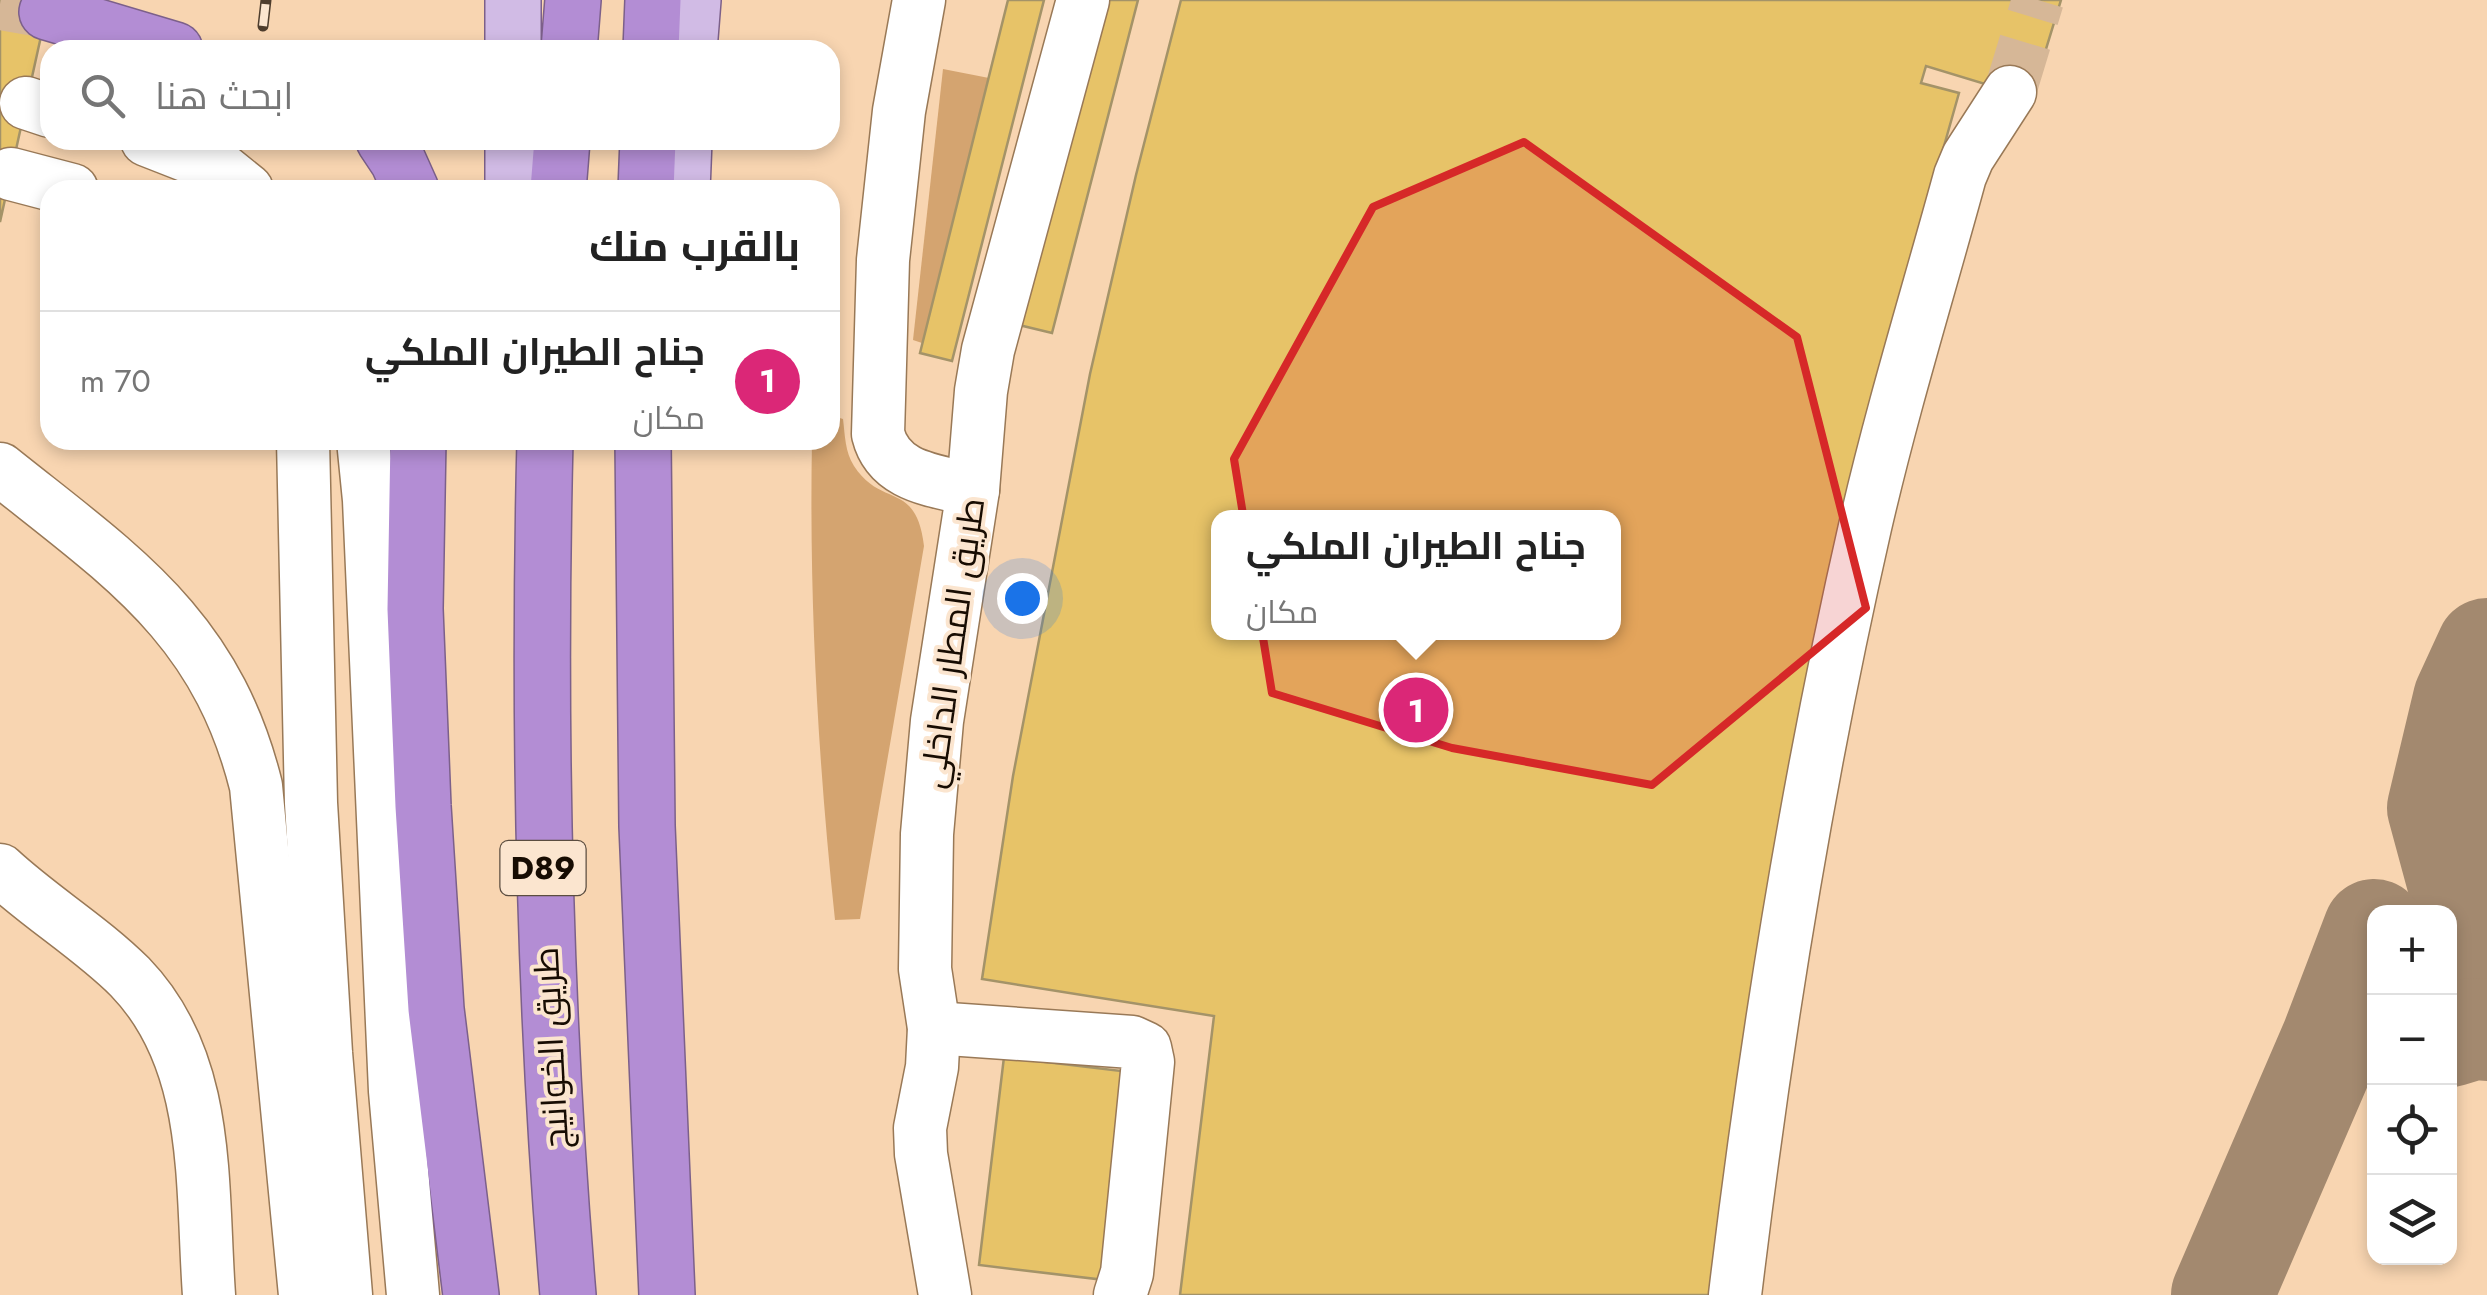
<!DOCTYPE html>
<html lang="ar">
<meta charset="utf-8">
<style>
:root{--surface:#fff;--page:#f6f6f6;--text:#222;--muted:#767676;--line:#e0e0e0;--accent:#db2777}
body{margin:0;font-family:Jost,Cairo,sans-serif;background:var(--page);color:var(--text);direction:rtl}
.controls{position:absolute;right:30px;bottom:30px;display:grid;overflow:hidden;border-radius:20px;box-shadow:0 5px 15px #0003}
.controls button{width:90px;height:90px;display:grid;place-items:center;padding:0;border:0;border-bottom:2px solid var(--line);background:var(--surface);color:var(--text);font:50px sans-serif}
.you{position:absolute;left:1022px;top:598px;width:35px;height:35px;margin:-25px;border:8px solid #fff;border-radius:50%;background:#1a73e8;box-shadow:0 0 0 15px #1a73e833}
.badge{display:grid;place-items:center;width:65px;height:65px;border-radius:50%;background:var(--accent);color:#fff;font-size:32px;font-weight:700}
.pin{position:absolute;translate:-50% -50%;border:5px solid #fff;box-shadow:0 2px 10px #0006}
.popup{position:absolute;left:1211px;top:510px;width:410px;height:130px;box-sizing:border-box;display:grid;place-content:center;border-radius:20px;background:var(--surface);filter:drop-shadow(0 2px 8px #0005);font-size:32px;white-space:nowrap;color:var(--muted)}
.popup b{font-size:38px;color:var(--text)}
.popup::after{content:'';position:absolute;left:50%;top:100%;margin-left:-20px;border:20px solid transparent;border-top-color:var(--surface)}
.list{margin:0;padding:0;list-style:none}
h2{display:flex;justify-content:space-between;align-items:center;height:130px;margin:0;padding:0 40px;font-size:42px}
h2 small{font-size:32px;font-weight:400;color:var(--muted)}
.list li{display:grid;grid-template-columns:65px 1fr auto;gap:30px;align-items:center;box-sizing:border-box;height:140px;padding:0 40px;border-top:2px solid var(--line)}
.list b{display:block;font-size:38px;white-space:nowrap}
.list p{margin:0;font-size:32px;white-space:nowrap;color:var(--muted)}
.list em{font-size:32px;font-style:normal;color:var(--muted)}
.icon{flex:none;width:55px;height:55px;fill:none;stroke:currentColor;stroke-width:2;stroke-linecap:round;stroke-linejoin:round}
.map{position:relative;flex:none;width:2487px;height:1295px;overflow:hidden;direction:ltr}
.search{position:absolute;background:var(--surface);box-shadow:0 5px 15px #0003;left:40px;top:40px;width:800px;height:110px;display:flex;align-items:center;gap:25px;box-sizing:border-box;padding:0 35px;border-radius:30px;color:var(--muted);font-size:38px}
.panel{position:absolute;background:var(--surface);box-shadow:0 5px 15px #0003;left:40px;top:180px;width:800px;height:270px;border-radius:30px;direction:rtl}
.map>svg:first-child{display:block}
</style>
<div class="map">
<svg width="2487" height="1295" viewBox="0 0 2487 1295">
<rect width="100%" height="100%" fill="#f8d5b1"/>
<g fill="#d4a470">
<path d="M943,69L989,78L922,343L913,340Z"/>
<path d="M830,415L843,419C845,435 845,452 854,466C882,509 916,480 924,546L860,919L835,920C818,760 809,601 812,440H830Z"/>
</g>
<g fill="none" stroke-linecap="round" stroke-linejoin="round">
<g stroke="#a3896f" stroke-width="102">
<path d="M2487,649L2464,699L2438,808L2464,904L2487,943"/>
<path d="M2450,1036L2473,1029L2487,1030"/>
<path d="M2222,1295L2332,1040L2374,930"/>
</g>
</g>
<g fill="#e7c368" stroke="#a49368" stroke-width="2.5" fill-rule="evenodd">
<path d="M0,0H49L0,222Z"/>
<path d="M1008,0H1044L952,361L920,353Z"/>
<path d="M1103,0H1138L1052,333L1019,325Z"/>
<path d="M1181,0H2061L2031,98L1926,66L1921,83L1959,93L1907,277L1719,1295H1180L1214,1016L982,979L1013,776L1090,374L1136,175ZM1218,518H1614V632H1218Z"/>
<path d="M1004,1057L1130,1072L1105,1280L979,1265Z"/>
</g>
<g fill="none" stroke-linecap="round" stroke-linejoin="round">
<g stroke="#d6b797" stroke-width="52" stroke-dasharray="52 26" stroke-linecap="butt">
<path d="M0,4L47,12"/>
<path d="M2010,92L2038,0"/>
</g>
<g stroke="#997957" stroke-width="55">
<g id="minor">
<path d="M919,0L899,111L883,260L878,434C889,478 935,480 973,490"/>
<path d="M26,103L50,111"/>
<path d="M147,140L221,169L247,190"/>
<path d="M11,174L72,190"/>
<path d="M303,440L311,803L326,1053L346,1295"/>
<path d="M363,440L369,500L395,1091L413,1295"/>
<path d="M0,469C121,566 216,626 256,786L305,1295"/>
<path d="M0,870C41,908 91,938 130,977C212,1062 201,1184 209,1295"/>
<path d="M934,1028L1132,1042L1145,1048L1148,1062L1127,1273L1120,1295"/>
<path d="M945,1295L921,1154L920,1128L932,1067L934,1028L925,969L927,834L937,721L973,490L981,391L988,350L1083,0"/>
<path d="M1735,1295C1766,1037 1807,781 1865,527C1892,409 1928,293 1960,176L1968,157L2010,92"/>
</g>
</g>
<g stroke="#7c608a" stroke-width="58">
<g id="major">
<path d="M513,50V0"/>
<path d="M689,50L693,0"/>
<path d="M513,190V140"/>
<path d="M682,190L684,140"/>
</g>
</g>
<g stroke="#7c608a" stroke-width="58">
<g id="highway">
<path d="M47,12L175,50"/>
<path d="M569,50L573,0"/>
<path d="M651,50L653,0"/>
<path d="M384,140L398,161L411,190"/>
<path d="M558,190L562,140"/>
<path d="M646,190L648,140"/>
<path d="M418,440L415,609L423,806L436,1009L471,1295"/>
<path d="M545,440C538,726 544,1010 568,1295"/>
<path d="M643,440L647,826L667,1295"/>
</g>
</g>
<use href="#minor" stroke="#fff" stroke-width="52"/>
<use href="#major" stroke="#d1bbe5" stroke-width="55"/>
<use href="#highway" stroke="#b38dd4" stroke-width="55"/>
<g stroke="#4e3d2d" stroke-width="11">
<path id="rail" d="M263,26L266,0"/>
</g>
<use href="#rail" stroke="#fbe5cf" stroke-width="8" stroke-dasharray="22" stroke-linecap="butt"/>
</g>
<path fill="#d62828" fill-opacity="0.2" stroke="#d62828" stroke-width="8" stroke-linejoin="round" d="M1524,142L1797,337L1866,608L1652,785L1452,748L1272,693L1234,459L1373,207Z"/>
<g text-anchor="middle" stroke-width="8" stroke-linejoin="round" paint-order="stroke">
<rect fill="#fbe5cf" stroke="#5b4d40" stroke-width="2.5" x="500.5" y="841" width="85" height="54" rx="8"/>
<g font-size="32" font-weight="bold" fill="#170c02">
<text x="543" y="879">D89</text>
</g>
<g font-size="35" fill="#170c02" stroke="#fbe5cf">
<text transform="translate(952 643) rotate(-82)" y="12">طريق المطار الداخلي</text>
<text transform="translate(551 1048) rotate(-93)" y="12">طريق الخوانيج</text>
</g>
</g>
</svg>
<div class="controls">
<button>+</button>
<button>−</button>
<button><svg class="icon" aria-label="locate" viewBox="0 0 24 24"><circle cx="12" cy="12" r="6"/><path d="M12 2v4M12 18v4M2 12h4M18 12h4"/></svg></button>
<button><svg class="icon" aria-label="layers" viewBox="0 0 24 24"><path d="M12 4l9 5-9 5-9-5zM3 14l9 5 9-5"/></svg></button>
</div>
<div class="you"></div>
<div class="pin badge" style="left:1416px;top:710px">1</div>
<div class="popup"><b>جناح الطيران الملكي</b>مكان</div>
<div class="search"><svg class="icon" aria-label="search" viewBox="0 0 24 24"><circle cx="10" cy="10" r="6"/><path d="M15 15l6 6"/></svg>ابحث هنا</div>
<section class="panel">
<h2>بالقرب منك<small></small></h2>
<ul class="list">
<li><span class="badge">1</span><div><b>جناح الطيران الملكي</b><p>مكان</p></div><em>70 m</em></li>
</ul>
</section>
</div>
